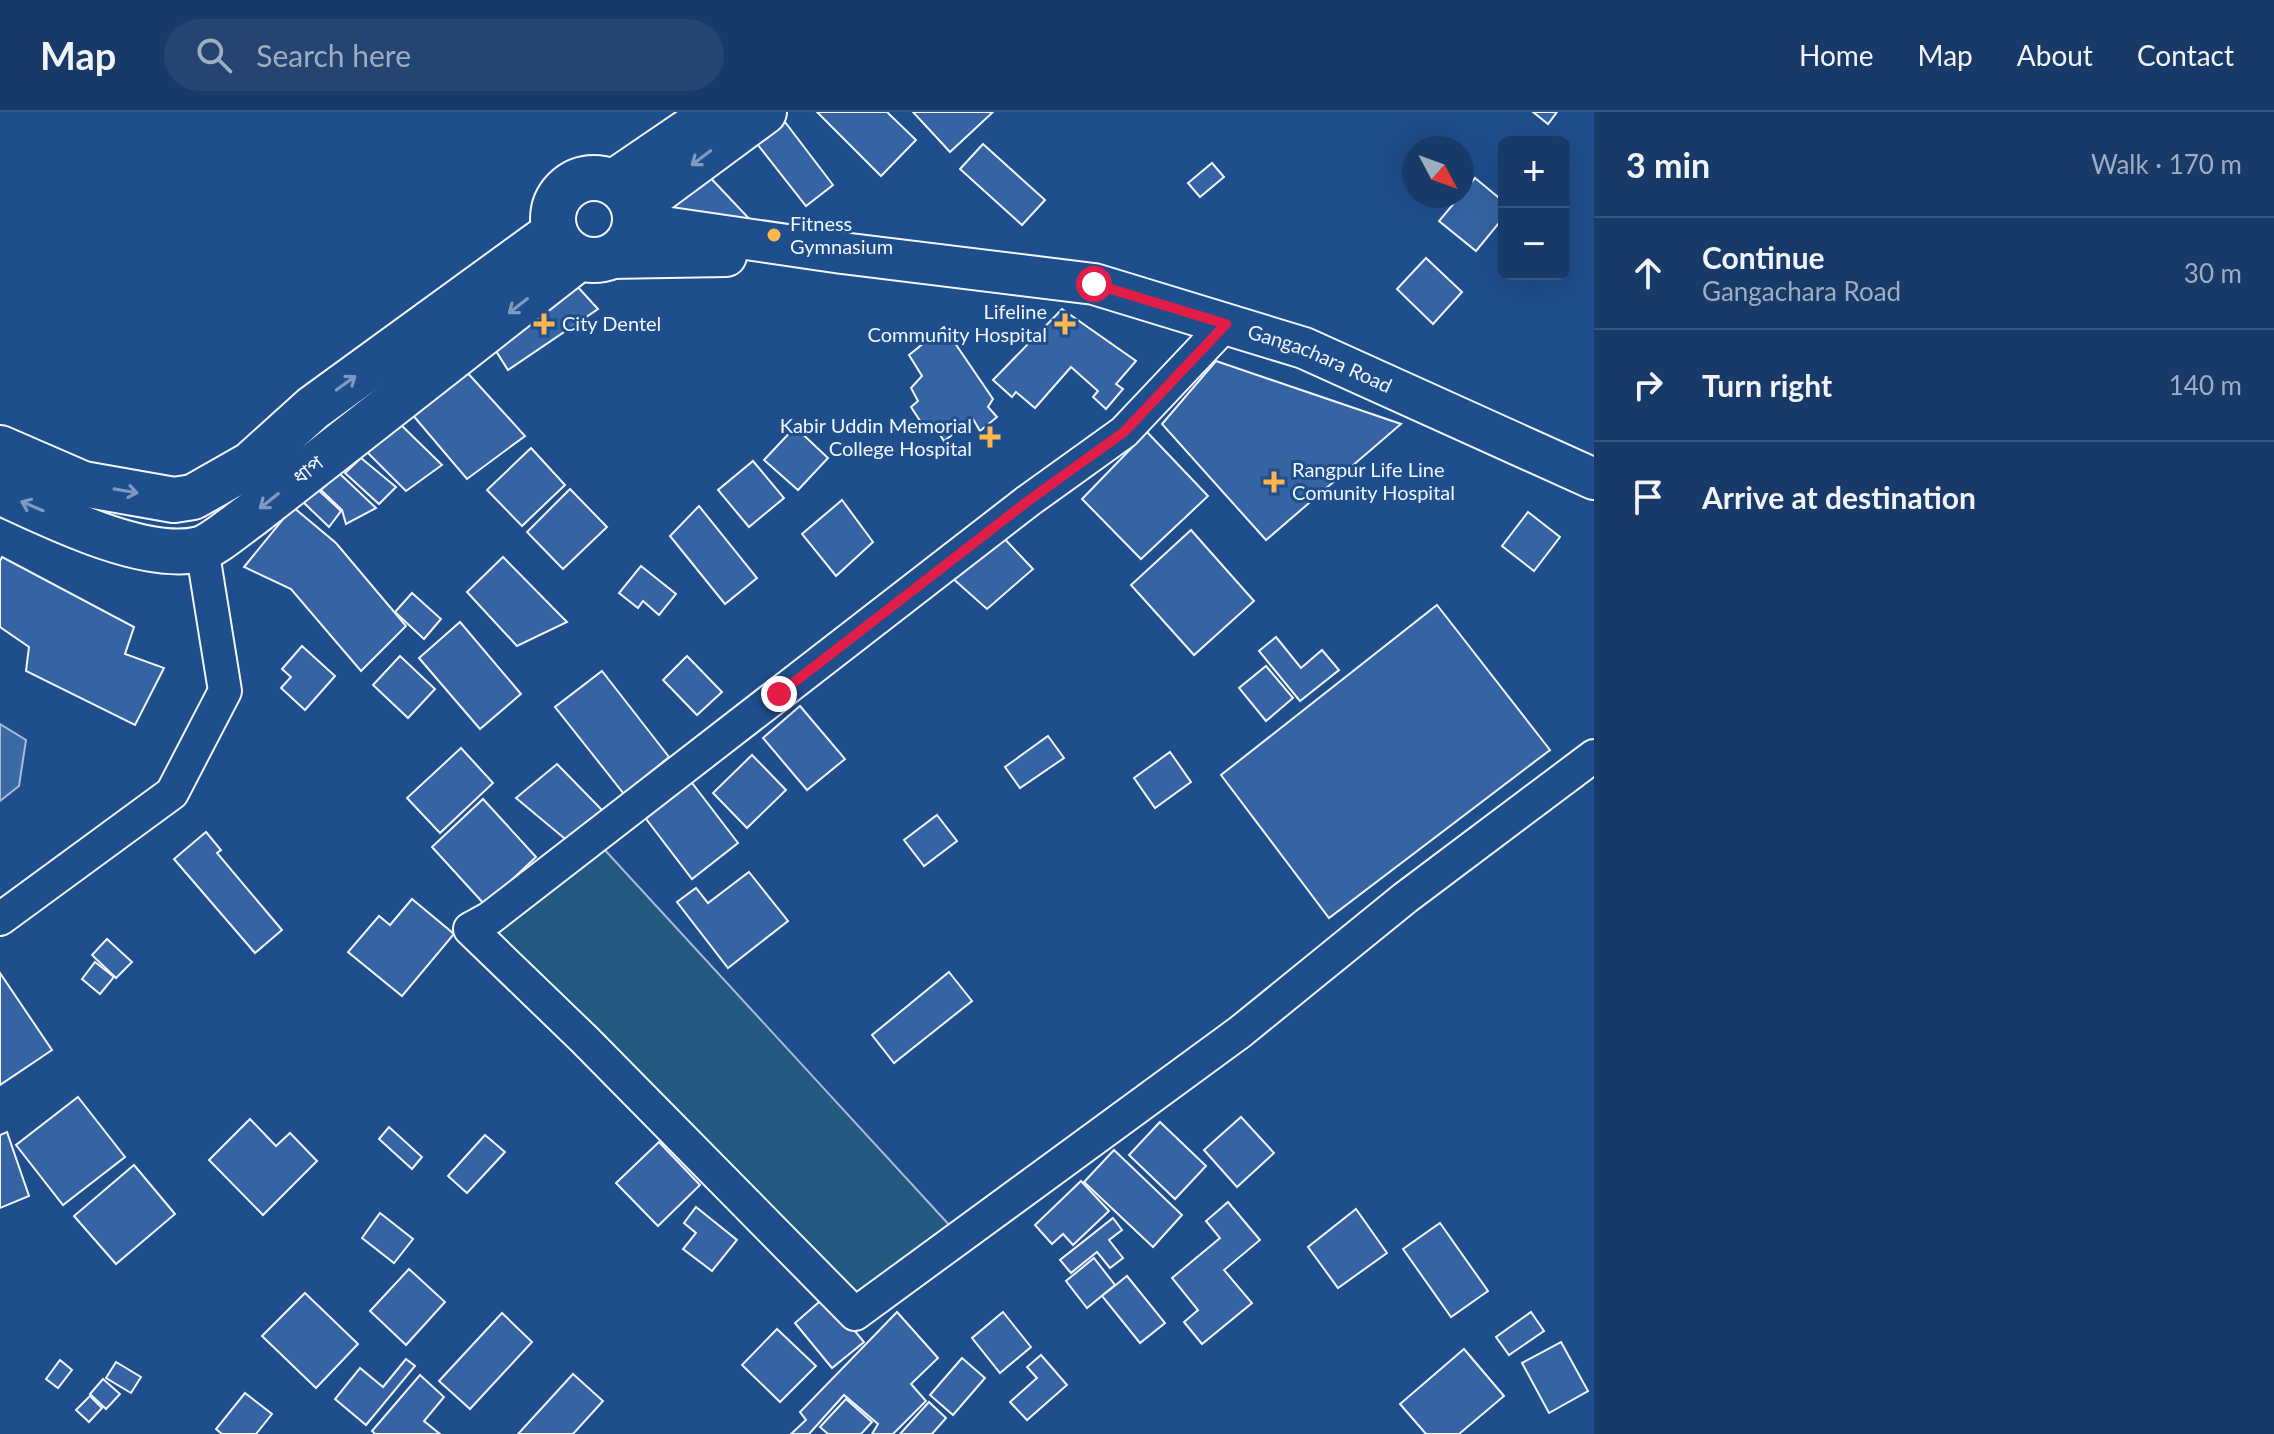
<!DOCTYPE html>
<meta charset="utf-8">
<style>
:root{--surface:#173a69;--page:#244571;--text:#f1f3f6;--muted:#9eadc0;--line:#36547d}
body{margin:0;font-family:Lato,"Noto Sans Bengali",sans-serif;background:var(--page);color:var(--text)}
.controls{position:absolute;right:24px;top:24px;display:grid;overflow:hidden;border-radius:12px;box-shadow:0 8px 32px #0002}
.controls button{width:72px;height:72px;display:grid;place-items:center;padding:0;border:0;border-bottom:2px solid var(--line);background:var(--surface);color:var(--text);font:40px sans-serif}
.compass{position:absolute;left:1402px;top:24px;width:72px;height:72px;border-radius:50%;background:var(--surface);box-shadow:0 8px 32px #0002;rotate:131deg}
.stop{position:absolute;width:24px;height:24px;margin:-18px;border:6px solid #e11d48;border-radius:50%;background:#fff}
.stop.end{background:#e11d48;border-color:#fff;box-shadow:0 2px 8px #0008}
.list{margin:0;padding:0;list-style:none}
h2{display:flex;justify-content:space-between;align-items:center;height:104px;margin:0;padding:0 32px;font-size:34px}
h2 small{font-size:26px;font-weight:400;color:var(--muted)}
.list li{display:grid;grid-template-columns:52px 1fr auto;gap:24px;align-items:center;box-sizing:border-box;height:112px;padding:0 32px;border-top:2px solid var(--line)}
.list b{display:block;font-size:30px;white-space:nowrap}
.list p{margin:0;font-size:26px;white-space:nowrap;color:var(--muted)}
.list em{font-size:26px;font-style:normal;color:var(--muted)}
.icon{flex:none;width:44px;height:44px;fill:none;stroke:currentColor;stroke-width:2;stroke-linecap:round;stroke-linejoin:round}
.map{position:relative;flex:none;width:1594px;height:1322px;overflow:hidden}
header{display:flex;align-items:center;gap:48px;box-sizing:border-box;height:112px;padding:0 40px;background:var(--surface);border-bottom:2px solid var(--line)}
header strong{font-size:38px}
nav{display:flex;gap:44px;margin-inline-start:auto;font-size:28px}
.search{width:560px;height:72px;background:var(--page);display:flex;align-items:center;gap:20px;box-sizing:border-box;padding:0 28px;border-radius:44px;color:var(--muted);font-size:30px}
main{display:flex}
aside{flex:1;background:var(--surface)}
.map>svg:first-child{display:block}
</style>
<header>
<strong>Map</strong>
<div class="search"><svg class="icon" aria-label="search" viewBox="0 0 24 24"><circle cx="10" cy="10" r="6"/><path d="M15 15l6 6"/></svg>Search here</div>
<nav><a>Home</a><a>Map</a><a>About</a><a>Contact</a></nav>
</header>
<main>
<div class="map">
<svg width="1594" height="1322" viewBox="0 0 1594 1322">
<rect width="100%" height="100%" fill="#1f4e8c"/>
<path fill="#245a82" stroke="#a8bbd7" stroke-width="2" d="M603,736L952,1116L844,1203L493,820Z"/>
<path fill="#3b69a3" stroke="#a8bbd7" stroke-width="2" d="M0,612L26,628L19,674L0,689Z"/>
<g fill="#3563a3" stroke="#f2f6ff" stroke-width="2">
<path d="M817,0H887L916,28L881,64Z"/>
<path d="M913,0H993L950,40Z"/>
<path d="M1533,0H1557L1548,12Z"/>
<path d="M782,6L833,73L806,94L754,28Z"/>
<path d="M983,32L1045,88L1022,113L960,57Z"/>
<path d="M1212,51L1224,65L1200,85L1188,71Z"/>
<path d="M704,59L758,116L665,120L658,90Z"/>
<path d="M1475,66L1504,90V116L1498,112L1476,139L1439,109Z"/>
<path d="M1426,146L1462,180L1433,212L1397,177Z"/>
<path d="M576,173L598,197L508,258L489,228Z"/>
<path d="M1062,197L1136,249L1116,272L1123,277L1106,297L1093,285L1098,279L1071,255L1035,296L1016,280L1012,285L993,268Z"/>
<path d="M944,215L993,287L988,295L997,305L980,319L973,307L944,329L935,315L928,321L911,295L918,289L911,276L922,264L909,243Z"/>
<path d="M1216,249L1401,312L1266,428L1162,312Z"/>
<path d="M464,257L525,324L467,367L411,301Z"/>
<path d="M397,309L442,353L406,379L365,338Z"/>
<path d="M795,315L828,346L798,378L764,348Z"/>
<path d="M1147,320L1208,384L1141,447L1082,387Z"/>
<path d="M531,336L565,373L522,414L487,378Z"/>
<path d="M361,346L396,375L379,392L345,361Z"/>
<path d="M753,349L784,386L749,415L718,378Z"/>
<path d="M339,361L376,396L346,412L342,398L321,378Z"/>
<path d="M314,374L341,399L329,415L302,389Z"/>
<path d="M570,377L607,415L563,457L527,420Z"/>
<path d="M842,388L873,430L836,464L802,422Z"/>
<path d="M699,394L757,466L725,492L670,424Z"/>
<path d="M293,395L336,431L406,514L361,559L291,477L244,455Z"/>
<path d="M1528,400L1560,425L1534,459L1502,434Z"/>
<path d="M1191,418L1254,489L1194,543L1131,473Z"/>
<path d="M999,421L1033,457L987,497L950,464Z"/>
<path d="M2,445L134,515L125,542L164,556L135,613L26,559L29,535L0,515V449Z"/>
<path d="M503,445L567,510L517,534L467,480Z"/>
<path d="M641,454L676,482L659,503L643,489L638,496L619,481Z"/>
<path d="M412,481L441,507L424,527L395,500Z"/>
<path d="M1437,493L1550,638L1329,806L1221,663Z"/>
<path d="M460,510L521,582L480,617L419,546Z"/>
<path d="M1276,525L1301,556L1322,538L1339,558L1300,589L1259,539Z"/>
<path d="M302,534L335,564L305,598L281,576L291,565L282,557Z"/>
<path d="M400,544L435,577L408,606L373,573Z"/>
<path d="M687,544L722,580L697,603L663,568Z"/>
<path d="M1266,554L1293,586L1266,609L1239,576Z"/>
<path d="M602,559L669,645L624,682L555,595Z"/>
<path d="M800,594L845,647L807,678L763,626Z"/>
<path d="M1048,624L1064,646L1020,676L1005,655Z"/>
<path d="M461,636L493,671L440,721L407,686Z"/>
<path d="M1170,640L1191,670L1155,696L1134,666Z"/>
<path d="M752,643L786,678L747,716L713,681Z"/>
<path d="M557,652L602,698L570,731L516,686Z"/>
<path d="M686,663L738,731L692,767L640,699Z"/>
<path d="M483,687L536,745L485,793L432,735Z"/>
<path d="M937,703L957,729L924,754L904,728Z"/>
<path d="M206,720L221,738L217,741L282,818L255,841L174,747Z"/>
<path d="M749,760L788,809L728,856L677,790L696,776L708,791Z"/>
<path d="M412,787L454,822L402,884L348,840L379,804L390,813Z"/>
<path d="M107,827L132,850L116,866L92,843Z"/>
<path d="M95,850L114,865L100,882L82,867Z"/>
<path d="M949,860L972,889L894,951L872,923Z"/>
<path d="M0,861L52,938L0,973Z"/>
<path d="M78,985L125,1045L63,1093L16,1033Z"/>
<path d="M1241,1005L1274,1041L1237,1075L1204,1038Z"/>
<path d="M250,1007L276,1034L290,1021L317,1049L263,1103L209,1048Z"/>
<path d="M1160,1010L1206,1054L1175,1087L1129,1043Z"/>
<path d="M389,1015L422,1045L412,1057L379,1027Z"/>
<path d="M7,1020L29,1084L0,1096V1023Z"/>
<path d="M485,1023L505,1040L467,1081L448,1064Z"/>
<path d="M659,1030L700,1073L658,1114L616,1071Z"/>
<path d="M1114,1038L1182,1103L1153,1135L1084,1070Z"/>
<path d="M134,1053L175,1102L116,1152L74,1104Z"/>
<path d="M1081,1069L1109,1099L1073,1133L1063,1122L1052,1132L1035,1113Z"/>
<path d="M1228,1090L1260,1128L1224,1158L1252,1191L1202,1232L1184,1210L1198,1198L1172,1166L1220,1126L1206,1109Z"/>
<path d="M696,1095L737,1128L712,1159L683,1137L696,1121L684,1111Z"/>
<path d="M1356,1097L1387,1141L1338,1176L1308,1135Z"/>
<path d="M380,1101L413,1127L394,1151L362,1126Z"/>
<path d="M1113,1106L1122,1118L1109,1128L1123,1146L1110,1156L1097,1140L1071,1161L1060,1148Z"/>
<path d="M1440,1111L1488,1179L1451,1205L1403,1137Z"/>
<path d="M1094,1146L1115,1173L1087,1196L1066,1169Z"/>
<path d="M409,1157L445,1190L406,1233L370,1199Z"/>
<path d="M1127,1164L1165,1211L1140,1231L1102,1184Z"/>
<path d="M305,1181L358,1232L316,1276L262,1224Z"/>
<path d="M826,1184L864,1230L832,1256L795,1211Z"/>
<path d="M897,1200L938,1246L911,1272L926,1289L893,1322H872L878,1312L844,1283L809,1322H791L806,1308L800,1300Z"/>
<path d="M1003,1200L1031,1235L1000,1261L972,1226Z"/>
<path d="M1531,1200L1544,1219L1509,1243L1496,1225Z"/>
<path d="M502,1201L532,1230L470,1297L439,1269Z"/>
<path d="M777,1217L816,1254L780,1290L742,1253Z"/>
<path d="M1561,1230L1588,1279L1549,1301L1522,1251Z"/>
<path d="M1464,1237L1504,1284L1459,1322H1426L1400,1292Z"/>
<path d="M1041,1243L1067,1273L1027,1308L1010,1290L1037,1266L1027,1255Z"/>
<path d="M962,1246L985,1266L953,1303L930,1283Z"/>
<path d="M406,1247L415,1254L366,1313L335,1287L360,1256L383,1275Z"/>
<path d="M60,1248L72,1258L58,1276L46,1267Z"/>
<path d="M116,1250L141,1265L131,1281L106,1266Z"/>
<path d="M573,1262L603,1289L573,1322H518Z"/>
<path d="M420,1263L444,1285L424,1309L440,1322H375L372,1319Z"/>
<path d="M103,1267L120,1282L106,1297L90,1282Z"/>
<path d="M245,1281L272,1302L256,1322H222L216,1317Z"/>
<path d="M90,1284L102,1296L89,1310L76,1298Z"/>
<path d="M846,1287L872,1310L861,1322H828L820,1315Z"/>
<path d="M929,1290L946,1306L932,1322H900Z"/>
</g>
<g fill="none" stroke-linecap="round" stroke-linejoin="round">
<g stroke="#f2f6ff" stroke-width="36">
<g id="minor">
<path d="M1226,212L1124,320L1028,389L490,806L470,817L585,928L855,1202L1240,920L1405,786L1594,644"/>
<path d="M0,807L172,681L225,579L202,436"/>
</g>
</g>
<g stroke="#f2f6ff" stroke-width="44">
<g id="major">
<path id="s1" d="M636,111L842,141L1094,172L1304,236L1594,367"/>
<path d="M609,146L726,144"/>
</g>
</g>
<g stroke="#f2f6ff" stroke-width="48">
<g id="highway">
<circle cx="594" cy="107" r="41"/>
<path d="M614,70L708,6"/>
<path d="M634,96L764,0"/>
<path d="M0,336L83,372L174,388L193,385L251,352L313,296L555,120"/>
<path d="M0,380C50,403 145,451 200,437C214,433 238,412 251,403L579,146"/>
</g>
</g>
<use href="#minor" stroke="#1f4e8c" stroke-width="32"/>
<use href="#major" stroke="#1f4e8c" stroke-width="40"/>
<use href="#highway" stroke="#1f4e8c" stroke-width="44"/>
</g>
<defs><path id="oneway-shaft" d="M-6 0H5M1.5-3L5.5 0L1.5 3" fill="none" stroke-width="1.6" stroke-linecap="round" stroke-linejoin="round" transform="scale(2)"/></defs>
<g stroke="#7e9ac0">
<use href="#oneway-shaft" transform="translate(701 46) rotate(143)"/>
<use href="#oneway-shaft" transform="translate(518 194) rotate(142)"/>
<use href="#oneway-shaft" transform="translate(346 271) rotate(-36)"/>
<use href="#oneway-shaft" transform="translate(126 379) rotate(10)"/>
<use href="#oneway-shaft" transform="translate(269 389) rotate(142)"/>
<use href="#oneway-shaft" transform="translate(32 394) rotate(-157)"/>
</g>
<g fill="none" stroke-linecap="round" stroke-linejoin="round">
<path stroke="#e11d48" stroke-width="10" d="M779,582L1028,389L1124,320L1226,212L1094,172"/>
</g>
<g fill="#ffb74d" stroke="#1f4e8c" stroke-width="3">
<circle cx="774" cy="123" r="8"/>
<path d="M540 200h8v8h8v8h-8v8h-8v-8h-8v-8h8z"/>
<path d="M1061 200h8v8h8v8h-8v8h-8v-8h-8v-8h8z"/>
<path d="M986 313h8v8h8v8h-8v8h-8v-8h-8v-8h8z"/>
<path d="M1270 358h8v8h8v8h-8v8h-8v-8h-8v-8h8z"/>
</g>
<g text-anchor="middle" stroke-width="6" stroke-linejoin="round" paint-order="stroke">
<g font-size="20" fill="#f2f6ff" stroke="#1f4e8c" text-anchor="start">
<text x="790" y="119">Fitness<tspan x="790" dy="23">Gymnasium</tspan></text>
<text x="1047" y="207" text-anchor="end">Lifeline<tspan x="1047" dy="23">Community Hospital</tspan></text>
<text x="562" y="219">City Dentel</text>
<text x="972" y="321" text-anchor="end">Kabir Uddin Memorial<tspan x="972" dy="23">College Hospital</tspan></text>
<text x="1292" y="365">Rangpur Life Line<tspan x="1292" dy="23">Comunity Hospital</tspan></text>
</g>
<g font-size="20" fill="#f2f6ff" stroke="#1f4e8c">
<text dy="7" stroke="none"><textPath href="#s1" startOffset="700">Gangachara Road</textPath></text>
<text transform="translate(308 358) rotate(-38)" y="7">ধাপ</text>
</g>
</g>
</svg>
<div class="controls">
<button>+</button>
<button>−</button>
</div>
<svg class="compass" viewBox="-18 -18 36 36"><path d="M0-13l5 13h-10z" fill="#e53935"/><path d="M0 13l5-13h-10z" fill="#9eadc0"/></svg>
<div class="stop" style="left:1094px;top:172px"></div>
<div class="stop end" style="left:779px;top:582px"></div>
</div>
<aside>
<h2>3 min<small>Walk · 170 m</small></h2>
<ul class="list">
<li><svg class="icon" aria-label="ahead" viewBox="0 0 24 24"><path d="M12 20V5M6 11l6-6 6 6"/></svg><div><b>Continue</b><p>Gangachara Road</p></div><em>30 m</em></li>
<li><svg class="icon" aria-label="right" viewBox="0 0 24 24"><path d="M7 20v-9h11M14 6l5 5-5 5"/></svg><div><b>Turn right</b></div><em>140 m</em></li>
<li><svg class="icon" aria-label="arrive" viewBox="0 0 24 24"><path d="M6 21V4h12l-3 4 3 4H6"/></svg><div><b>Arrive at destination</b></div></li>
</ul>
</aside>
</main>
